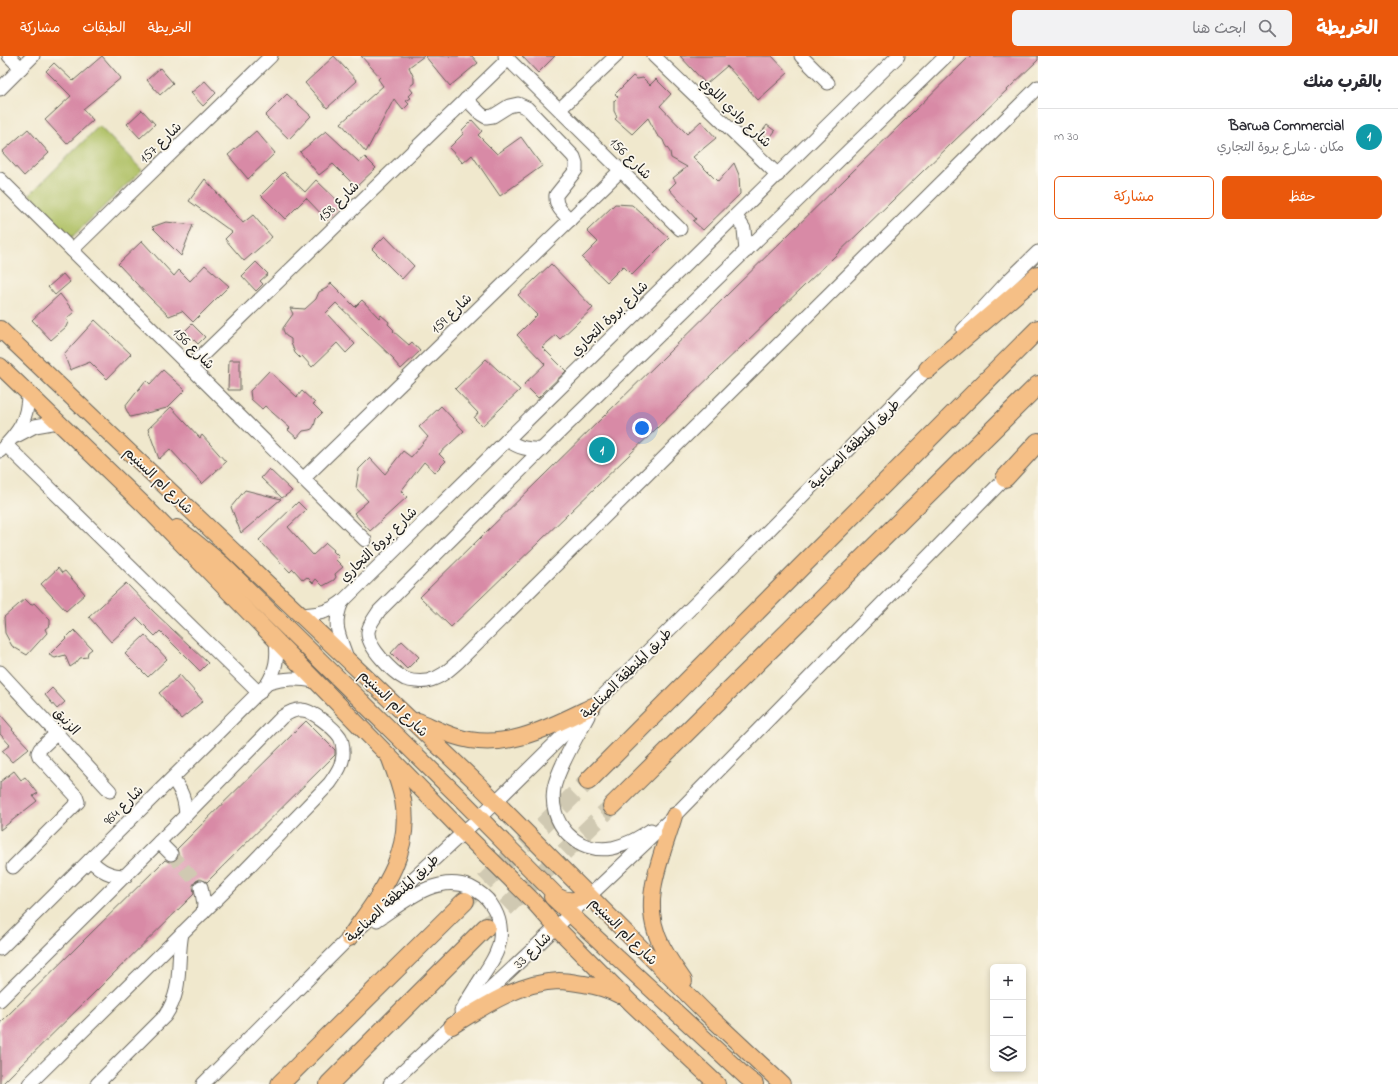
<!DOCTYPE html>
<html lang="ar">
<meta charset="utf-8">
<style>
:root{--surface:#fff;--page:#f2f2f3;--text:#2b2b33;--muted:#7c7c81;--line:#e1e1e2;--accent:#ea580c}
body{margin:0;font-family:"Indie Flower","Playpen Sans Arabic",sans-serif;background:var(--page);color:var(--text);direction:rtl}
.controls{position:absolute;right:12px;bottom:12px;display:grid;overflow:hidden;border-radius:6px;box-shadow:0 2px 6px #0003}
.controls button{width:36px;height:36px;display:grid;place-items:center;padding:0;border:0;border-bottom:1px solid var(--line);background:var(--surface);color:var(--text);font:20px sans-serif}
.you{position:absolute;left:642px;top:372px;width:14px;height:14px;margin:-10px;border:3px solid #fff;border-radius:50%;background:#1a73e8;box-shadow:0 0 0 6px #1a73e833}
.badge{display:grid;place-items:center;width:26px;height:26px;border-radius:50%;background:var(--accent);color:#fff;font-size:13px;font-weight:700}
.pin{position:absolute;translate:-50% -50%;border:2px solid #fff;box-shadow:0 1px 4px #0006}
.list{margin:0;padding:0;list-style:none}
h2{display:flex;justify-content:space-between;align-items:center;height:52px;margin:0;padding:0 16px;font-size:17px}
h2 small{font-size:13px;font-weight:400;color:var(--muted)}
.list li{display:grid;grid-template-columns:26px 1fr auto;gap:12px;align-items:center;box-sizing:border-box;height:56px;padding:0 16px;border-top:1px solid var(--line)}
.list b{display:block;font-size:15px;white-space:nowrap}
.list p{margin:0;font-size:13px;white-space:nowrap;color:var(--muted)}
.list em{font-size:13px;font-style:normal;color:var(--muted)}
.actions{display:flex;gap:8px;padding:12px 16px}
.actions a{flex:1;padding:9px 0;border:1px solid var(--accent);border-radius:6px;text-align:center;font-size:14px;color:var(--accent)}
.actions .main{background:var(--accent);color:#fff}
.icon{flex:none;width:22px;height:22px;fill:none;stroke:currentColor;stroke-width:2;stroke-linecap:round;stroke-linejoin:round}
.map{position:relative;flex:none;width:1038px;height:1028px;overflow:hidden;direction:ltr}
header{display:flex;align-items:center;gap:24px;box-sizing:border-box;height:56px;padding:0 20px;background:var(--accent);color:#fff}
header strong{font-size:19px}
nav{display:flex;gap:22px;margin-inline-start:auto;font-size:14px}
.search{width:280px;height:36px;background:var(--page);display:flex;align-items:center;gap:10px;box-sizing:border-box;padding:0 14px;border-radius:6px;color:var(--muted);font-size:15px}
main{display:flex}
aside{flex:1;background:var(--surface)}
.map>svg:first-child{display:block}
</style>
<header>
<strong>الخريطة</strong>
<div class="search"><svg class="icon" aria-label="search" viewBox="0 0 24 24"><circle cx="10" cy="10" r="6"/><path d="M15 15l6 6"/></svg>ابحث هنا</div>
<nav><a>الخريطة</a><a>الطبقات</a><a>مشاركة</a></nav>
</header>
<main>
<aside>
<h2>بالقرب منك<small></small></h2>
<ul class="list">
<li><span class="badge" style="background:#0f9aa8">1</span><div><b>Barwa Commercial</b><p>مكان · شارع بروة التجاري</p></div><em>30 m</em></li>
</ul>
<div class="actions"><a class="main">حفظ</a><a>مشاركة</a></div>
</aside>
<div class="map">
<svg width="1038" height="1028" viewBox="0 0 1038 1028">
<rect width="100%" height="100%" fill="#fbf7ec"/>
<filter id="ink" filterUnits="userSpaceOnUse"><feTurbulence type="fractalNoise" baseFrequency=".025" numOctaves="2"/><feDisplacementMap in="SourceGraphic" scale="8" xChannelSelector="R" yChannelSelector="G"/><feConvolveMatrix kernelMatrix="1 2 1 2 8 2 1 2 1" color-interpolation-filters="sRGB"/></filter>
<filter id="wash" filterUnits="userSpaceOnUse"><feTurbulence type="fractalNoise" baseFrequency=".012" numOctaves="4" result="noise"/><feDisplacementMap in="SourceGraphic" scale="16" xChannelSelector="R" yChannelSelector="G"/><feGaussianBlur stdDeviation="0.9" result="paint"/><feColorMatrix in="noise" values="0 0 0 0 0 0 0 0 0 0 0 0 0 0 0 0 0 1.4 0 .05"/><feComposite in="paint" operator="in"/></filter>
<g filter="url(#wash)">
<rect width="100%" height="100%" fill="#f0e8cd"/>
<path fill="#aec064" stroke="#656e40" d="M99,70L142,114L71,182L29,139Z"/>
<g id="blocks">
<g fill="#d88aa6">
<path d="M102,0L121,22L83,53L93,64L67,88L45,64L71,40L46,15L54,7L73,25Z"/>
<path d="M334,0L357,25L327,52L305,27Z"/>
<path d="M361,0H424L409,11L414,22V27L409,31L413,36L409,40L411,42L406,45L409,48L403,54L394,43L366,96L341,67L383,30L378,23L380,21Z"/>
<path d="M425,0H472L478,7L450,30Z"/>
<path d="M522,0H555L538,17Z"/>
<path d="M680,0H772L788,17L758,44L727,10L706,28Z"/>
<path d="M970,0H1038V4L451,571L420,541Z"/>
<path d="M160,12L173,27L160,39L147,24Z"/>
<path d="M633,20L637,23L643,22L650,29L656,23L671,38L660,50L687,78L701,65L716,82L693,101L718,126L734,107L739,119L740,138L703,174L693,165L696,163L669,133L676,126L673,122L687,111L671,102L670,96L665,89L663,84L657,79L648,62L632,78L615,63L617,61L614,55V45L618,41L615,38Z"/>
<path d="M205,25L216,37L203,50L191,37Z"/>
<path d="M287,38L311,60L289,83L265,60Z"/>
<path d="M142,54L155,68L140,82L127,68Z"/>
<path d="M472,64L482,75L478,79L497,98L521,81L542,110L500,140L472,99L463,107L449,92L463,78L462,74Z"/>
<path d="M767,69L775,75L769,83L761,77Z"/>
<path d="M28,73L49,97L24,120L2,96Z"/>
<path d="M256,75L275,97L248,123L228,99Z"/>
<path d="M326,75L359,106L365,101L376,112L356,131L333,108L319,119L300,96Z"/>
<path d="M284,116L305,136L316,124L342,149L327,164L306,142L285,163L261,139Z"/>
<path d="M205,123L243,167L253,159L272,181L244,205L225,183L232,176L189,145Z"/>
<path d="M615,148L632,149L669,182L632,219L623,210L607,226L582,202L598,186L587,175Z"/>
<path d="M166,166L193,169L181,200L152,171Z"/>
<path d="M385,180L414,210L402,223L372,193Z"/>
<path d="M142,185L174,220L179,214L190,225L205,209L229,230L193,266L182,255L169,260L151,243L118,208Z"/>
<path d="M256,206L268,218L260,225L263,228L256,235L242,220Z"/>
<path d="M551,208L593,252L560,283L556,279L542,291L566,315L538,342L524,328L545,308L517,279L537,259L518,239Z"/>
<path d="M63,218L70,226L55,239L48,231Z"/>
<path d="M331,227L355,251L362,244L379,262L381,259L389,266L388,268L394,274L393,275L409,289L412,286L420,295L401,313L393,304L394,303L336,247L326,257L355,288L346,297L337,287L312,311L302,300L300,302L295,297L291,287V283L286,280L283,274V272L293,258L290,252L305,253L316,243L319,236L327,232Z"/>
<path d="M60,238L74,256L66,263L68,266L66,271L51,284L32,264Z"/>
<path d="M95,264L131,298L107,323L90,306L70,314L64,298Z"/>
<path d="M192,268L205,281L198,288L185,275Z"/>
<path d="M486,303L520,334L482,370L474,362L478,357L455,333Z"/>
<path d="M229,304H240V334H228Z"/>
<path d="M163,314L185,334L167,352L130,361L125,351L146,324L150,328Z"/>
<path d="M269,315L297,341L302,335L315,347L313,348L322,357L316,363L314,370L312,373L309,374L303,375L297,382L288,374L290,372L265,350L262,353L251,343L250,335Z"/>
<path d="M441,350L464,375L439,398L446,405L435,416L424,406L401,435L407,441L370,475L354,457L368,445L356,432L359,413L370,402L385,418L403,395L411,401L428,381L419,371Z"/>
<path d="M171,351L200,382L202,379L226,406L202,428L170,393L159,403L148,373Z"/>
<path d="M269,413L292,435L282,442L261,422Z"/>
<path d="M245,434L281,443L241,477L231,451Z"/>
<path d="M298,446L306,454L288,471L313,499L326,487L334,494L333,495L339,501L336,504L343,511L335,518L336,521L334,524L323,530L316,523L313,527L307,521L303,524L293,513L290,516L259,484Z"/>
<path d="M58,512L62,517L65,515L85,538L66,555L41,528Z"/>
<path d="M126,527L154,556L208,607L200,615L160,575L155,580L137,562L111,586L89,561Z"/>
<path d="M25,543L31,549L34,547L50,564V569L45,573L47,577L27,599L12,590L5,577L4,561Z"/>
<path d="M74,574L92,593L88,596L87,601L80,602L76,607L70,611L65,599L55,602L49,599Z"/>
<path d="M145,579L167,603L148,621L125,598Z"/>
<path d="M402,585L419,601L407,613L391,597Z"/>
<path d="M180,619L203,645L181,663L159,637Z"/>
<path d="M52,632L65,646L57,653L45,639Z"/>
<path d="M0,658L13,673L12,674L29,692L12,706L2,695L10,689L0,678Z"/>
<path d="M306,665L335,694V699L207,826L200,823L196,825L193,829L194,838L2,1028H0V967L165,804L169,806L176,804L179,800L177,793Z"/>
<path d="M14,715L21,724L25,721L38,737L33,740L37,745L0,774V726Z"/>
</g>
</g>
</g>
<g filter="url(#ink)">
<use href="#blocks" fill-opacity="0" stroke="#66635a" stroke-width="1"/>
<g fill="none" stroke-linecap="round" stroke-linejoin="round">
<path stroke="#d0c9b2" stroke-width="13" stroke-dasharray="13 6" stroke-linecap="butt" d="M171,798L201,831"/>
<g stroke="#d0c9b2" stroke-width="18" stroke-dasharray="18 9" stroke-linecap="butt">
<path d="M465,845L588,725"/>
<path d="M486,871L612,750"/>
</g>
<g stroke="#66635a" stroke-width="15">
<g id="minor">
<path d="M9,0L21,12"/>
<path d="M505,0L680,173"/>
<path d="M654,0L778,119"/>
<path d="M801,0L828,27"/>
<path d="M946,0L542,393L379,555C375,562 369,568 368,576C367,591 393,617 405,623C411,625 421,626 427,625C441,622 450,613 460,604L1038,31"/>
<path d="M0,33L33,0"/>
<path d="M466,43L481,58L486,61L493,60L509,50L518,48L527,52L574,101L576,107V114L556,139C555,150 562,156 570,164"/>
<path d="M560,53L616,0"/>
<path d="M0,123L365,484"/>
<path d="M736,160L744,173L746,195"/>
<path d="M72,194L271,0"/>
<path d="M963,274L1009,224L1038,196"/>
<path d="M190,311L508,3"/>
<path d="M16,380L35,370L58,366"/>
<path d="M507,384C519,392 528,394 542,393"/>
<path d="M6,389L259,637"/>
<path d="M0,395C19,376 28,364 28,337"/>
<path d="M303,423L621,114"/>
<path d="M342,546C332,569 339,579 347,602"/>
<path d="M299,558C316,560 329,556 342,546L898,0"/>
<path d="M0,616L110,735"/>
<path d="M268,627C285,622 298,622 315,625"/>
<path d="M588,660C578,679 558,712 554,732C548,767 576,798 612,792C627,789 638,782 651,774"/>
<path d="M172,723C182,734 185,744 186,759"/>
<path d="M159,786L171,798"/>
<path d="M90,804C101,815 110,820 126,820"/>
<path d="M13,811L78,746L76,740L39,700L38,697L40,693L57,677"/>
<path d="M201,831L204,848L203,857"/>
<path d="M377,864C403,847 436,817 470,831C478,835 486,840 491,848C500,861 503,876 498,892C495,902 488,912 482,921C475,932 468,943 461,955"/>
<path d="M0,893L268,627C276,613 278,602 276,586"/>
<path d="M0,944L186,759L282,661C288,657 295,653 302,654C312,654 334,672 340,681C342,685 343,691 343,696C344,707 336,718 330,727L226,834L29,1028"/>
<path d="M97,1028L165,960C184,932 176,908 182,877"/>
<path d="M203,1028L349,882L480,761L593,650L766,477L934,306"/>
<path d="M390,1028L674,760L1010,417"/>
</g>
</g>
<g stroke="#66635a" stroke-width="18">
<g id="major">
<path d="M0,273L475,725L705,956L782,1028"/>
<path d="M0,310L143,448L463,776L532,844L556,871L631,947L717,1028"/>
<path d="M177,472L189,481L222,508L457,739L557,840C568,847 577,844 588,840"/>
<path d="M418,665C430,670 442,676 454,680C504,697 550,671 593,650"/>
<path d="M674,760C663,798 642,840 657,879C663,896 674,910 684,925"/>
<path d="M552,841L746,1021L755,1028"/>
<path d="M349,882C379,839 413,800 403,744C400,730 395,716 390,703"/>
<path d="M452,970C484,950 520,926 559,925C567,925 576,927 584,928C597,930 608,933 619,939"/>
</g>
</g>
<g stroke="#66635a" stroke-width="20">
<g id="highway">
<path d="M928,313L1038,219"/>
<path d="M1005,422L1038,386"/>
<path d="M588,725L1038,273"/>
<path d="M612,750L1038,329"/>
<path d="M280,1028L465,845"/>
<path d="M329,1028L486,871"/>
</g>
</g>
<use href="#minor" stroke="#fff" stroke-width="13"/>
<use href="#major" stroke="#f5bf86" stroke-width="16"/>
<use href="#highway" stroke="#f5bf86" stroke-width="18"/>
</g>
</g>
<g text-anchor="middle" stroke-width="3.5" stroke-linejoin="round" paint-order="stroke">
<g font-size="14" fill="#1c1c1c" stroke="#fbf7ec">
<text transform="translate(736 56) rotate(44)" y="5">شارع وادي اللوي</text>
<text transform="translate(160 86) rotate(-44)" y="5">شارع 157</text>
<text transform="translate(631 102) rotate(45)" y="5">شارع 156</text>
<text transform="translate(338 145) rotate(-44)" y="5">شارع 158</text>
<text transform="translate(451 257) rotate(-44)" y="5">شارع 159</text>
<text transform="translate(609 262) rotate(-44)" y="5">شارع بروة التجاري</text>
<text transform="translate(194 292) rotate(45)" y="5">شارع 156</text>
<text transform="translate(854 388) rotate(-45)" y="5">طريق المنطقة الصناعية</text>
<text transform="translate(159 424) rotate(44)" y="5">شارع ام السنيم</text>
<text transform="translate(378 488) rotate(-44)" y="5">شارع بروة التجاري</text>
<text transform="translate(626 617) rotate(-45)" y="5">طريق المنطقة الصناعية</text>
<text transform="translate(394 647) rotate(44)" y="5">شارع ام السنيم</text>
<text transform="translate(67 665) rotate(48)" y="5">الزنبق</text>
<text transform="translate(123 749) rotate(-45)" y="5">شارع 964</text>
<text transform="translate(392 842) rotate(-43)" y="5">طريق المنطقة الصناعية</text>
<text transform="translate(624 875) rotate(45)" y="5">شارع ام السنيم</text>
<text transform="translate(532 894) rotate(-43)" y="5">شارع 33</text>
</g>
</g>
</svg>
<div class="controls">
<button>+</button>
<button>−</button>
<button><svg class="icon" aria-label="layers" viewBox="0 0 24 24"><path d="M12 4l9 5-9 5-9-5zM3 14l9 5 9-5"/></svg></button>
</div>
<div class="you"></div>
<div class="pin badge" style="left:602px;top:394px;background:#0f9aa8">1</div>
</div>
</main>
